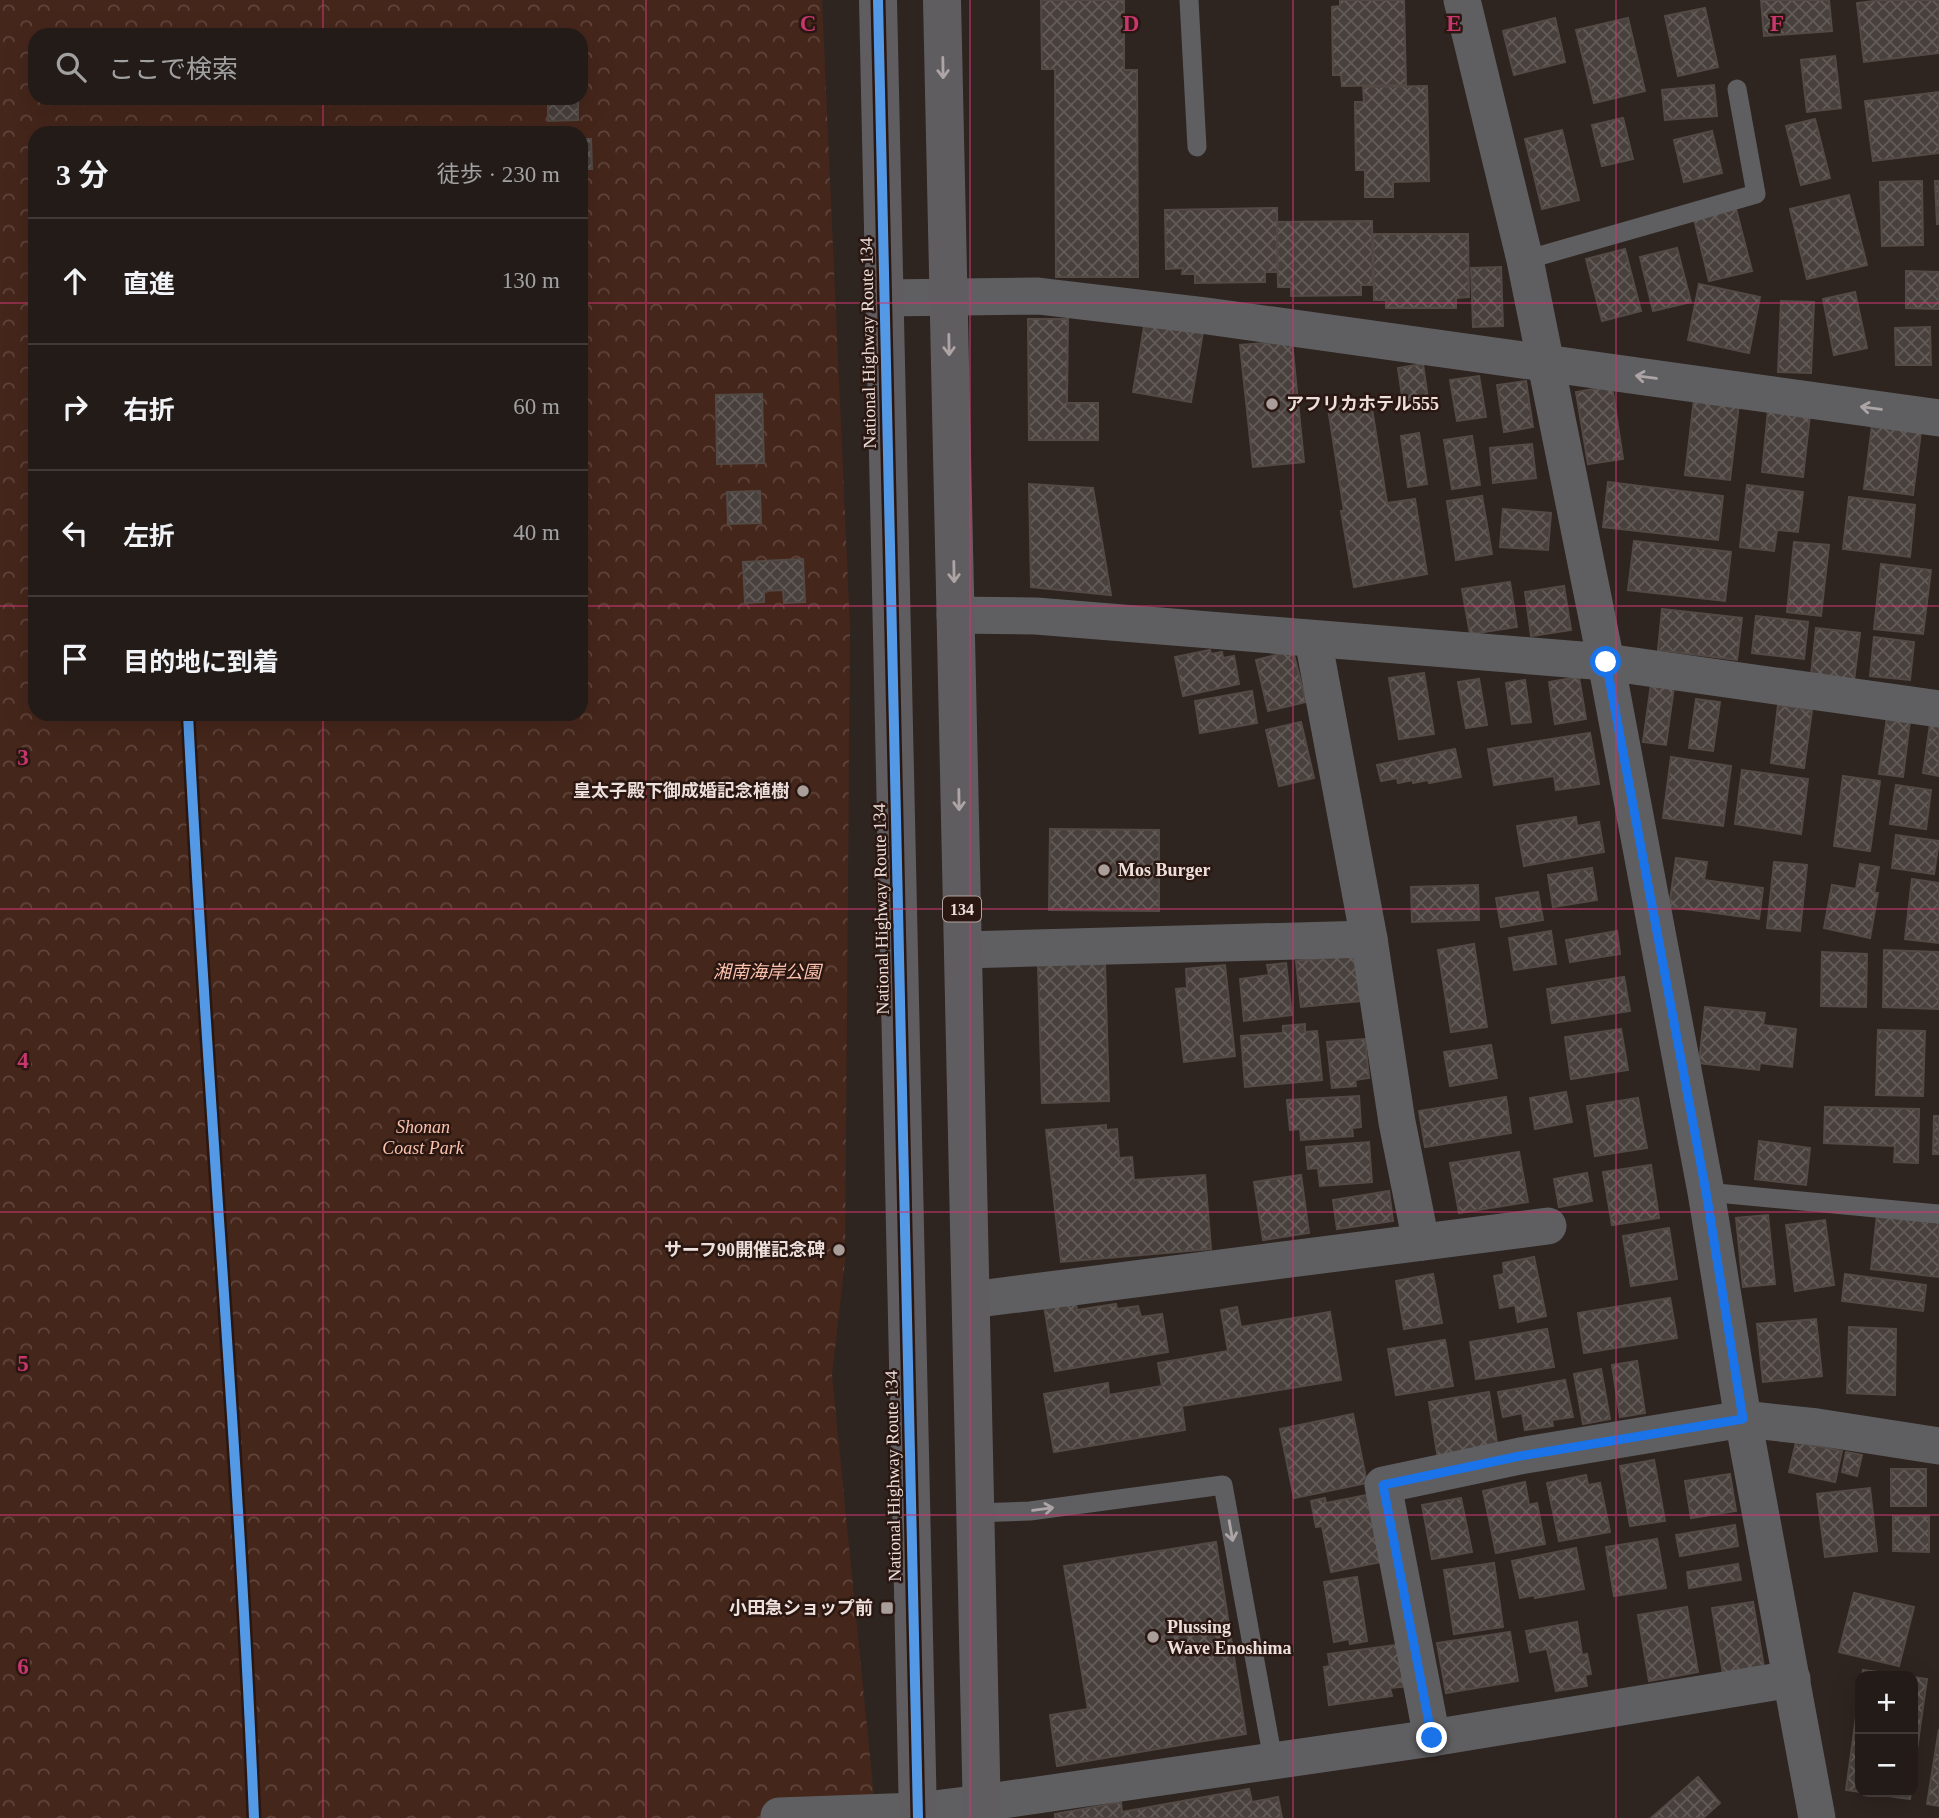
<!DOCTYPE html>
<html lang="ja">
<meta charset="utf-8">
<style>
:root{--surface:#221b18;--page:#2e2825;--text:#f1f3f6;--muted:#a2a1a2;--line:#3f3937}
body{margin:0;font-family:"Times New Roman","Noto Sans JP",serif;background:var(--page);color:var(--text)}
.controls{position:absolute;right:21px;bottom:21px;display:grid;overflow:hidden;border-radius:14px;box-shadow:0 7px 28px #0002}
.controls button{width:63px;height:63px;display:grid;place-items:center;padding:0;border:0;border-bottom:2px solid var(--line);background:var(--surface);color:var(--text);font:35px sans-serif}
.stop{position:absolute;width:21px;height:21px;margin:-16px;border:5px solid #1a73e8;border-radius:50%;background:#fff}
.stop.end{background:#1a73e8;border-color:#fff;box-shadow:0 2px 7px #0008}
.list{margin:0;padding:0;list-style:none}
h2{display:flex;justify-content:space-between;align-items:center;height:91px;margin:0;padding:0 28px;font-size:30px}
h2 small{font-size:23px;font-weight:400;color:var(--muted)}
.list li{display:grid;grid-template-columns:46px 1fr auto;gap:21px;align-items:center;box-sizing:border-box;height:126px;padding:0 28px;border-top:2px solid var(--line)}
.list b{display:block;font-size:26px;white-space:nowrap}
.list em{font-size:23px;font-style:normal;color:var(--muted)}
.icon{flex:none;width:38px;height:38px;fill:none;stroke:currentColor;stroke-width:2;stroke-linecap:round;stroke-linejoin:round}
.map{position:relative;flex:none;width:1939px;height:1818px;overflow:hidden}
.search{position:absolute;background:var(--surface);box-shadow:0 7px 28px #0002;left:28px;top:28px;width:560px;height:77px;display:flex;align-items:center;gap:18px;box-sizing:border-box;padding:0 24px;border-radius:21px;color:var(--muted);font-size:26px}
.panel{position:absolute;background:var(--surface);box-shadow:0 7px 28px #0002;left:28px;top:126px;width:560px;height:595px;border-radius:21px}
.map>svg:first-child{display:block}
</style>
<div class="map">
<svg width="1939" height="1818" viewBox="0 0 1939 1818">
<defs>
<pattern id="park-crowns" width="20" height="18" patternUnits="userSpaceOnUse" patternTransform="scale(1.75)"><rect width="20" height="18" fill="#45261b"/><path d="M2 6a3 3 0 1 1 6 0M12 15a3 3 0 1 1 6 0" fill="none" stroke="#60453c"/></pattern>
<pattern id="building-cross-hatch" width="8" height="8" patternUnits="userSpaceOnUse" patternTransform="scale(1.75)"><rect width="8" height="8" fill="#48403c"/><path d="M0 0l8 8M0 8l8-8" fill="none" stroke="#635b58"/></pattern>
</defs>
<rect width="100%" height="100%" fill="#2e2420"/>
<path fill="url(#park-crowns)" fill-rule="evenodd" d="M0,0H822L850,629L845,1261L832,1375L876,1818H0ZM35,35H581V98H35ZM35,133H581V714H35Z"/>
<g fill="url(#building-cross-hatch)" stroke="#534a46" stroke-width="2">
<path d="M1041,0H1124V70H1137L1138,277H1056L1055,69H1042Z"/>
<path d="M1340,0H1404L1406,85L1342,86L1341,75H1333L1332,7L1340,6Z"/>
<path d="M1761,0H1829L1832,31L1764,36Z"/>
<path d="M1882,0H1939V53L1864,62L1857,3Z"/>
<path d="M1705,8L1718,67L1678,76L1665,16Z"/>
<path d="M1555,18L1565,62L1514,75L1503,31Z"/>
<path d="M1628,18L1645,91L1594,103L1576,30Z"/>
<path d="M1835,56L1841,108L1807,112L1801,60Z"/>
<path d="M1714,85L1717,116L1665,120L1662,90Z"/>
<path d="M1427,86L1429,181L1393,182V197H1365V170H1356L1355,102H1364L1363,87Z"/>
<path d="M1939,92V153L1873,161L1865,101Z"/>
<path d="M548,98H578V120L548,121Z"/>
<path d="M1623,118L1633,159L1602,166L1592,125Z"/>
<path d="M1815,119L1830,178L1801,185L1786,126Z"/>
<path d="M1562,130L1579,200L1542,209L1525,139Z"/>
<path d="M1712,131L1722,173L1684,182L1674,140Z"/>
<path d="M581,139H591L592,169H581Z"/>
<path d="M1922,181L1923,245L1882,246L1880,182Z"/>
<path d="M1935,181H1939V224H1937Z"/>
<path d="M1849,195L1867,265L1807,279L1790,209Z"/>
<path d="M1277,208L1278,272H1265V282L1195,283V274H1182L1183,268L1166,269L1165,210Z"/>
<path d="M1736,209L1752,271L1709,281L1694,219Z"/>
<path d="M1372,221L1373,285H1361V295L1291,296V287H1278L1277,222Z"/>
<path d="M1373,234H1468L1469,297L1456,298V308H1386V300H1374Z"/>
<path d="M1677,248L1691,302L1653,311L1640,257Z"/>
<path d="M1625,249L1641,311L1602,321L1586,259Z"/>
<path d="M1501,267L1503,326L1473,327L1471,268Z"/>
<path d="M1906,271L1939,272V309L1906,308Z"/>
<path d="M1699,284L1760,297L1749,353L1688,340Z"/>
<path d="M1855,292L1867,348L1834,355L1823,299Z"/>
<path d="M1781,301L1814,302L1811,373L1778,372Z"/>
<path d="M1028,319H1068L1067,403H1098V440H1029Z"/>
<path d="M1145,321L1203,332L1191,402L1133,392Z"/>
<path d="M1930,327L1931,365H1896L1895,328Z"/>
<path d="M1292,341L1304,462L1253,467L1240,345Z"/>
<path d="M1423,364L1429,406L1404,410L1398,368Z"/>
<path d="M1479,376L1486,417L1457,421L1450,380Z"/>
<path d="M1526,381L1533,427L1504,432L1497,385Z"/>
<path d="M1612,386L1623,459L1588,464L1576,392Z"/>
<path d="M762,394L764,463L717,464L716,395Z"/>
<path d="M1694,399L1739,404L1730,480L1685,475Z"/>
<path d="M1371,402L1387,503L1415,499L1427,574L1354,587L1341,511H1344L1328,408Z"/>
<path d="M1768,410L1810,415L1803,477L1762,472Z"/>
<path d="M1872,425L1921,431L1913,495L1864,489Z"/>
<path d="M1419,433L1427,484L1408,487L1401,436Z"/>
<path d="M1472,436L1480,485L1452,489L1444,440Z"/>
<path d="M1532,444L1536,478L1493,483L1490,448Z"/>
<path d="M1608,482L1723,496L1718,540L1603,527Z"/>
<path d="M1029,484L1093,488L1111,595L1031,587Z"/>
<path d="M1747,485L1803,492L1798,532L1777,530L1774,551L1740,547Z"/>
<path d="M760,491L761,523L728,524L727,492Z"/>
<path d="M1482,496L1492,554L1456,560L1447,501Z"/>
<path d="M1849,497L1915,505L1910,557L1843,549Z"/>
<path d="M1503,509L1551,513L1548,550L1500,547Z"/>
<path d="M1634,541L1731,552L1725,601L1628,590Z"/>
<path d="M1794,542L1829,545L1821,616L1787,612Z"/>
<path d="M803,559L805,602L784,603L783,590L764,591V602L745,603L743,562Z"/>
<path d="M1881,564L1931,570L1923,634L1874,629Z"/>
<path d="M1510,582L1517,627L1470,634L1462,589Z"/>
<path d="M1564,586L1571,630L1531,636L1525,592Z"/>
<path d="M1662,609L1742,618L1737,660L1658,650Z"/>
<path d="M1756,616L1808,622L1804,659L1752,653Z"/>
<path d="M1816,628L1860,633L1854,681L1811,675Z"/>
<path d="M1874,637L1914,642L1910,680L1870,676Z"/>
<path d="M1210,650L1211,654L1222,652L1223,658L1234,656L1239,684L1183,696L1175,657Z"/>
<path d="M1293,651L1306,702L1268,711L1256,660Z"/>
<path d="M1424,673L1434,734L1399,739L1389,678Z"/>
<path d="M1579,677L1586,719L1555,724L1549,682Z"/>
<path d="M1479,679L1487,725L1466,728L1458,682Z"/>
<path d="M1525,680L1531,722L1512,724L1506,683Z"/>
<path d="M1651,684L1674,687L1666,745L1643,742Z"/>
<path d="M1252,691L1257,723L1200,733L1195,701Z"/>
<path d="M1696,699L1720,702L1713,751L1689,748Z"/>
<path d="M1778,705L1812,710L1804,768L1771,763Z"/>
<path d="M1887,717L1910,720L1903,777L1879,774Z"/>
<path d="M1301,722L1314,778L1279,786L1266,730Z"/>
<path d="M1930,724L1939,725V776L1923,773Z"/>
<path d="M1590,733L1599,784L1556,790L1554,776L1494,785L1488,749Z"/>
<path d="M1455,749L1461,777L1429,783L1428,780L1413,783V780L1398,783L1397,778L1381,781L1377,765Z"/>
<path d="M1671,757L1731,766L1723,826L1663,818Z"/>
<path d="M1742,770L1808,779L1801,834L1735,824Z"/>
<path d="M1843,776L1880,781L1870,851L1834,846Z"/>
<path d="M1896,785L1931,790L1926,829L1890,824Z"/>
<path d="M1576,817L1577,826L1599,822L1604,852L1524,866L1517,826Z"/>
<path d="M1050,829L1159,830V911L1049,910Z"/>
<path d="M1896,835L1939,841L1934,874L1892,868Z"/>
<path d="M1676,858L1707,862L1704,880L1763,888L1759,919L1669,907Z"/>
<path d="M1774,862L1807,865L1800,931L1767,928Z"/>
<path d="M1860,864L1879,867L1874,893H1878L1870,938L1824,928L1832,885L1856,889Z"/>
<path d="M1592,868L1597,900L1553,907L1548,875Z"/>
<path d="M1912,879L1939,883V943L1905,939Z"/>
<path d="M1478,885L1479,920L1412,922L1411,887Z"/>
<path d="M1538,892L1543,920L1501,927L1496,898Z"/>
<path d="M1551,931L1556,964L1514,970L1509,938Z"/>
<path d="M1617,931L1620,954L1570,962L1566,940Z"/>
<path d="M1474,944L1487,1027L1451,1032L1438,950Z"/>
<path d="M1884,950L1939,952V1009L1883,1007Z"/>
<path d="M1822,952L1867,954L1866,1007L1821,1006Z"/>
<path d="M1356,955L1361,1001L1301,1007L1296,961Z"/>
<path d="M1105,963L1109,1101L1042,1103L1038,965Z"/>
<path d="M1286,963L1292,1015L1244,1021L1240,979L1269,975L1267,965Z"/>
<path d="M1225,965L1235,1056L1184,1062L1176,989L1187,988L1186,969Z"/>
<path d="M1624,977L1630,1011L1552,1023L1547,989Z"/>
<path d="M1705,1007L1765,1013L1763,1025L1796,1029L1792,1067L1760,1063L1759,1070L1699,1063Z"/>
<path d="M1305,1024V1032L1317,1031L1322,1080L1245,1087L1241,1036L1283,1033V1026Z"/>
<path d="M1621,1029L1628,1070L1571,1079L1565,1037Z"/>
<path d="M1878,1030L1925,1031L1923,1096L1876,1095Z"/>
<path d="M1365,1039L1369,1078L1355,1080L1356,1086L1332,1088L1327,1042Z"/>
<path d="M1491,1045L1497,1078L1450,1086L1444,1052Z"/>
<path d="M1566,1092L1572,1122L1535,1129L1530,1098Z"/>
<path d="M1359,1096L1361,1127L1352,1128L1353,1136L1301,1140L1300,1129L1290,1130L1287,1100Z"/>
<path d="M1506,1097L1511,1133L1425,1147L1419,1111Z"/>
<path d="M1638,1098L1647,1148L1595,1156L1587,1106Z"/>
<path d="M1825,1107L1919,1109L1918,1163L1894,1162L1895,1146L1824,1143Z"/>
<path d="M1934,1116H1939V1154H1933Z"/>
<path d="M1106,1125V1130L1117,1129L1119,1158L1132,1157L1134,1180L1205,1175L1211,1249L1061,1262L1046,1130Z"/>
<path d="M1759,1141L1810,1148L1806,1185L1755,1179Z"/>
<path d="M1369,1142L1372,1182L1320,1186L1318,1168L1308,1169L1306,1147Z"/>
<path d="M1519,1152L1528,1202L1459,1213L1450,1163Z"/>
<path d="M1651,1165L1659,1218L1612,1225L1603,1172Z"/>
<path d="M1587,1173L1592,1201L1559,1207L1554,1179Z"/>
<path d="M1301,1175L1309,1233L1263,1240L1254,1182Z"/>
<path d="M1389,1191L1393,1221L1337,1229L1333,1200Z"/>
<path d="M1768,1215L1775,1284L1743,1287L1736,1218Z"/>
<path d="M1877,1215L1939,1222V1277L1871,1269Z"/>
<path d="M1825,1220L1834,1285L1795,1291L1786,1225Z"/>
<path d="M1669,1228L1677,1279L1631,1286L1623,1236Z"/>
<path d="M1534,1257L1546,1316L1518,1322L1515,1305L1500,1308L1494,1276L1504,1274L1503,1263Z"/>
<path d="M1433,1274L1442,1323L1404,1329L1396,1281Z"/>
<path d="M1845,1274L1926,1285L1923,1311L1842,1301Z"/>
<path d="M1074,1294L1077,1310L1116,1304L1117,1309L1138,1306L1141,1317L1162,1314L1168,1352L1055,1371L1043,1300Z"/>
<path d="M1670,1298L1677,1338L1584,1353L1578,1313Z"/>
<path d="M1237,1307L1241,1327L1330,1312L1341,1380L1182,1406L1185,1430L1054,1452L1044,1394L1108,1383L1109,1395L1162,1386L1158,1363L1228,1351L1221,1310Z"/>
<path d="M1816,1319L1822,1376L1763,1382L1757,1324Z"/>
<path d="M1849,1327L1896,1329L1895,1395L1847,1393Z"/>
<path d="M1547,1329L1554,1367L1476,1379L1470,1342Z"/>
<path d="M1445,1340L1453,1386L1396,1395L1388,1349Z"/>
<path d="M1637,1361L1645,1413L1620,1417L1612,1365Z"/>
<path d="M1601,1369L1610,1419L1583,1424L1574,1374Z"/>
<path d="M1565,1380L1573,1417L1552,1420L1553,1426L1525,1430L1522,1413L1503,1417L1498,1392Z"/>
<path d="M1489,1392L1498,1449L1438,1459L1429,1402Z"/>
<path d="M1353,1414L1367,1483L1294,1498L1280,1429Z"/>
<path d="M1796,1442L1842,1451L1835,1482L1789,1472Z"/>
<path d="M1846,1452L1862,1455L1857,1476L1842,1472Z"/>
<path d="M1654,1460L1665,1521L1630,1526L1620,1466Z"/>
<rect x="1891" y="1469" width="35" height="37"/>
<path d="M1730,1474L1736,1511L1691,1518L1685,1481Z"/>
<path d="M1586,1475L1588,1485L1600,1483L1610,1532L1559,1541L1547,1483Z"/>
<path d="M1525,1482L1529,1505L1537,1503L1545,1544L1496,1553L1483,1491Z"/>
<path d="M1870,1488L1877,1551L1825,1557L1817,1494Z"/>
<path d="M1367,1495L1381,1562L1331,1572L1322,1526L1316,1527L1311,1501L1325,1498L1326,1503Z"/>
<path d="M1461,1498L1472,1552L1432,1559L1422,1505Z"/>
<path d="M1893,1516H1929V1552L1893,1551Z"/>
<path d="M1735,1525L1738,1546L1680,1556L1676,1535Z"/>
<path d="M1657,1539L1666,1588L1614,1596L1606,1547Z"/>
<path d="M1216,1542L1246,1734L1057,1766L1050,1715L1088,1709L1064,1566Z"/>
<path d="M1576,1548L1584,1589L1535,1598L1534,1595L1520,1598L1512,1561Z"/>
<path d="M1494,1563L1503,1627L1454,1634L1444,1570Z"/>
<path d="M1738,1564L1741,1580L1689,1588L1687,1572Z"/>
<path d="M1357,1577L1367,1641L1350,1644L1349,1639L1334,1642L1324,1582Z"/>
<path d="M1854,1593L1914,1607L1899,1666L1839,1652Z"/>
<path d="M1753,1602L1764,1668L1723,1674L1712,1608Z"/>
<path d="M1687,1607L1698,1672L1649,1681L1638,1615Z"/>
<path d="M1577,1622L1582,1655L1587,1654L1591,1674L1585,1675L1587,1686L1556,1691L1547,1649L1530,1652L1526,1631Z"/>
<path d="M1510,1632L1518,1681L1446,1693L1437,1643Z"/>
<path d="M1402,1644L1408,1686L1390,1688L1392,1696L1329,1705L1324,1667L1330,1666L1328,1654Z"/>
<path d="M1863,1670L1908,1676H1862Z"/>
<path d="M1913,1677L1927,1679L1913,1777Z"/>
<path d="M1860,1688V1792H1911L1910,1799L1846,1790Z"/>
<path d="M1939,1729V1806L1927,1804Z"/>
<path d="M1698,1777L1720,1803L1703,1818H1651Z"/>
<path d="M1249,1789L1252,1802L1278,1797L1282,1818H1055V1814L1121,1802L1122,1812Z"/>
</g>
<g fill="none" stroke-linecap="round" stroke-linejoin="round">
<g stroke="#5f5f62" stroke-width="19">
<path d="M1189,0L1197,147"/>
<path d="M1525,260L1756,194L1737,89"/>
<path d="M1706,1192L1939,1214"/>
<path d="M975,1513L1030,1511L1223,1485L1273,1760"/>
</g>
<g stroke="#5f5f62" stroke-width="37">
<path d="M1462,0L1525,260L1606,662L1706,1192L1743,1419L1817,1818"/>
<path d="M885,298L1038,296L1207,316L1939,418"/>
<path d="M955,615L1036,616L1606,662L1939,709"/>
<path d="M1313,639L1369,939L1397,1122L1421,1242"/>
<path d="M963,950L1369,939"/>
<path d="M971,1300L1548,1226"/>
<path d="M1432,1738L1383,1485L1520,1456L1743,1419L1817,1427L1939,1446"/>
<path d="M779,1816L918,1811L982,1803L1432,1738L1792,1679"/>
</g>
<g stroke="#605d60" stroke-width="38">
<path d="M878,0L918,1818"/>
<path d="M942,0L982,1818"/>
</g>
<g stroke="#2a1711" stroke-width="15">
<g id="cycleway">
<path d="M878,0L918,1818"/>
<path d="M188,714C206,1082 239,1450 254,1818"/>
</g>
</g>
<use href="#cycleway" stroke="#5399e6" stroke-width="10"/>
</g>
<defs><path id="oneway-shaft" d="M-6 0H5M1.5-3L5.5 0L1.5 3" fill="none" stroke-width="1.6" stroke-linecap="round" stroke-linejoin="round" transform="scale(1.75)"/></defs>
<g stroke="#aea4a4">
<use href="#oneway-shaft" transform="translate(943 68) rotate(89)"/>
<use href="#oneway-shaft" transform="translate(949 345) rotate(89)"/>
<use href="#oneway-shaft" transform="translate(954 572) rotate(89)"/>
<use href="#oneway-shaft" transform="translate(959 800) rotate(89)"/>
</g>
<g stroke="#ada5a5">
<use href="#oneway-shaft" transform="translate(1646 377) rotate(-172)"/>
<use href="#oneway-shaft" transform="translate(1871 408) rotate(-172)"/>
<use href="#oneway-shaft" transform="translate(1043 1509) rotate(-8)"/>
<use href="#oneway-shaft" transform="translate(1231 1531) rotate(80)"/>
</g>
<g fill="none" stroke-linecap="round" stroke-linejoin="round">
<path stroke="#1a73e8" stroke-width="9" d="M1432,1738L1383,1485L1520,1456L1743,1419L1706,1192L1606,662"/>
</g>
<path fill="none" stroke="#c8366e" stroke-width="2" stroke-opacity="0.55" d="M323,0V35M646,0V1818M970,0V1818M1293,0V1818M1616,0V1818M323,98V133M0,303H35M581,303H1939M0,606H35M581,606H1939M323,714V1818M0,909H1939M0,1212H1939M0,1515H1939"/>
<g fill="#aa9e9a" stroke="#2a1711" stroke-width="2.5">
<circle cx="1272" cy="404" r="7"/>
<circle cx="803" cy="791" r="7"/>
<circle cx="1104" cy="870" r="7"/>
<circle cx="839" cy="1250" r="7"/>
<rect x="880" y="1601" width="14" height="14" rx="3.5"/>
<circle cx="1153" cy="1637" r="7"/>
</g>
<g text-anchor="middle" stroke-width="5" stroke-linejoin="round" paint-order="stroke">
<rect fill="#2a1711" stroke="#b2a39e" stroke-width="2" x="943" y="896.5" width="38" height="25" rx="5"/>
<g font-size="16" font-weight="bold" fill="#eddfdb">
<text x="962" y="915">134</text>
</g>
<g font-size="18" fill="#eddfdb" stroke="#2a1711">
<text transform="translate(868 343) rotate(-91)" y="6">National Highway Route 134</text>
<text transform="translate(881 909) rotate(-91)" y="6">National Highway Route 134</text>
<text transform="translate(893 1476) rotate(-91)" y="6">National Highway Route 134</text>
</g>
<g font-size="18" font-weight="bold" fill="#eddfdb" stroke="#2a1711" text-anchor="start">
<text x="1286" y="410">アフリカホテル555</text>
<text x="789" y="797" text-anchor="end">皇太子殿下御成婚記念植樹</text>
<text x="1118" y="876">Mos Burger</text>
<text x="825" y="1256" text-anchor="end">サーフ90開催記念碑</text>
<text x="873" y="1614" text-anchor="end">小田急ショップ前</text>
<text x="1167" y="1633">Plussing<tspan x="1167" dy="21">Wave Enoshima</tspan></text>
</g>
<g font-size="18" font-style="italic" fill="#fdc2ae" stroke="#2a1711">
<text x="767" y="978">湘南海岸公園</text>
<text x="423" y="1133">Shonan<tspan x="423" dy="21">Coast Park</tspan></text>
</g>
</g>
<g font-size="23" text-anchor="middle" font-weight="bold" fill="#c8366e" stroke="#2a1711" stroke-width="5" stroke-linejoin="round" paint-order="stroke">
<text x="808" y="31">C</text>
<text x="1131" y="31">D</text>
<text x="1454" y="31">E</text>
<text x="1777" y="31">F</text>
<text x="23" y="765">3</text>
<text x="23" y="1068">4</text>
<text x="23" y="1371">5</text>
<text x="23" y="1674">6</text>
</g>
</svg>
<div class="controls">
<button>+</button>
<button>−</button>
</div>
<div class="stop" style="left:1606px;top:662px"></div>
<div class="stop end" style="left:1432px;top:1738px"></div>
<div class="search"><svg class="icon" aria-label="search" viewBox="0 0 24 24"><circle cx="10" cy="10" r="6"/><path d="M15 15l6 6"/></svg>ここで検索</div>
<section class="panel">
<h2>3 分<small>徒歩 · 230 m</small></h2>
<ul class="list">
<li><svg class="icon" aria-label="ahead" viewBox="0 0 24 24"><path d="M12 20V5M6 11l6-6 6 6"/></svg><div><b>直進</b></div><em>130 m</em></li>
<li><svg class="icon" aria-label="right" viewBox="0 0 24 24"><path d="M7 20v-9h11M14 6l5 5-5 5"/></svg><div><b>右折</b></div><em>60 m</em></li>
<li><svg class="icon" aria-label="left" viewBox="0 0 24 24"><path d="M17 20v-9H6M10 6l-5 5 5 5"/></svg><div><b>左折</b></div><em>40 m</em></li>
<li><svg class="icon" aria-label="arrive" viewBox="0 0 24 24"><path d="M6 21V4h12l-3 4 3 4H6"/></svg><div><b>目的地に到着</b></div></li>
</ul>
</section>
</div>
